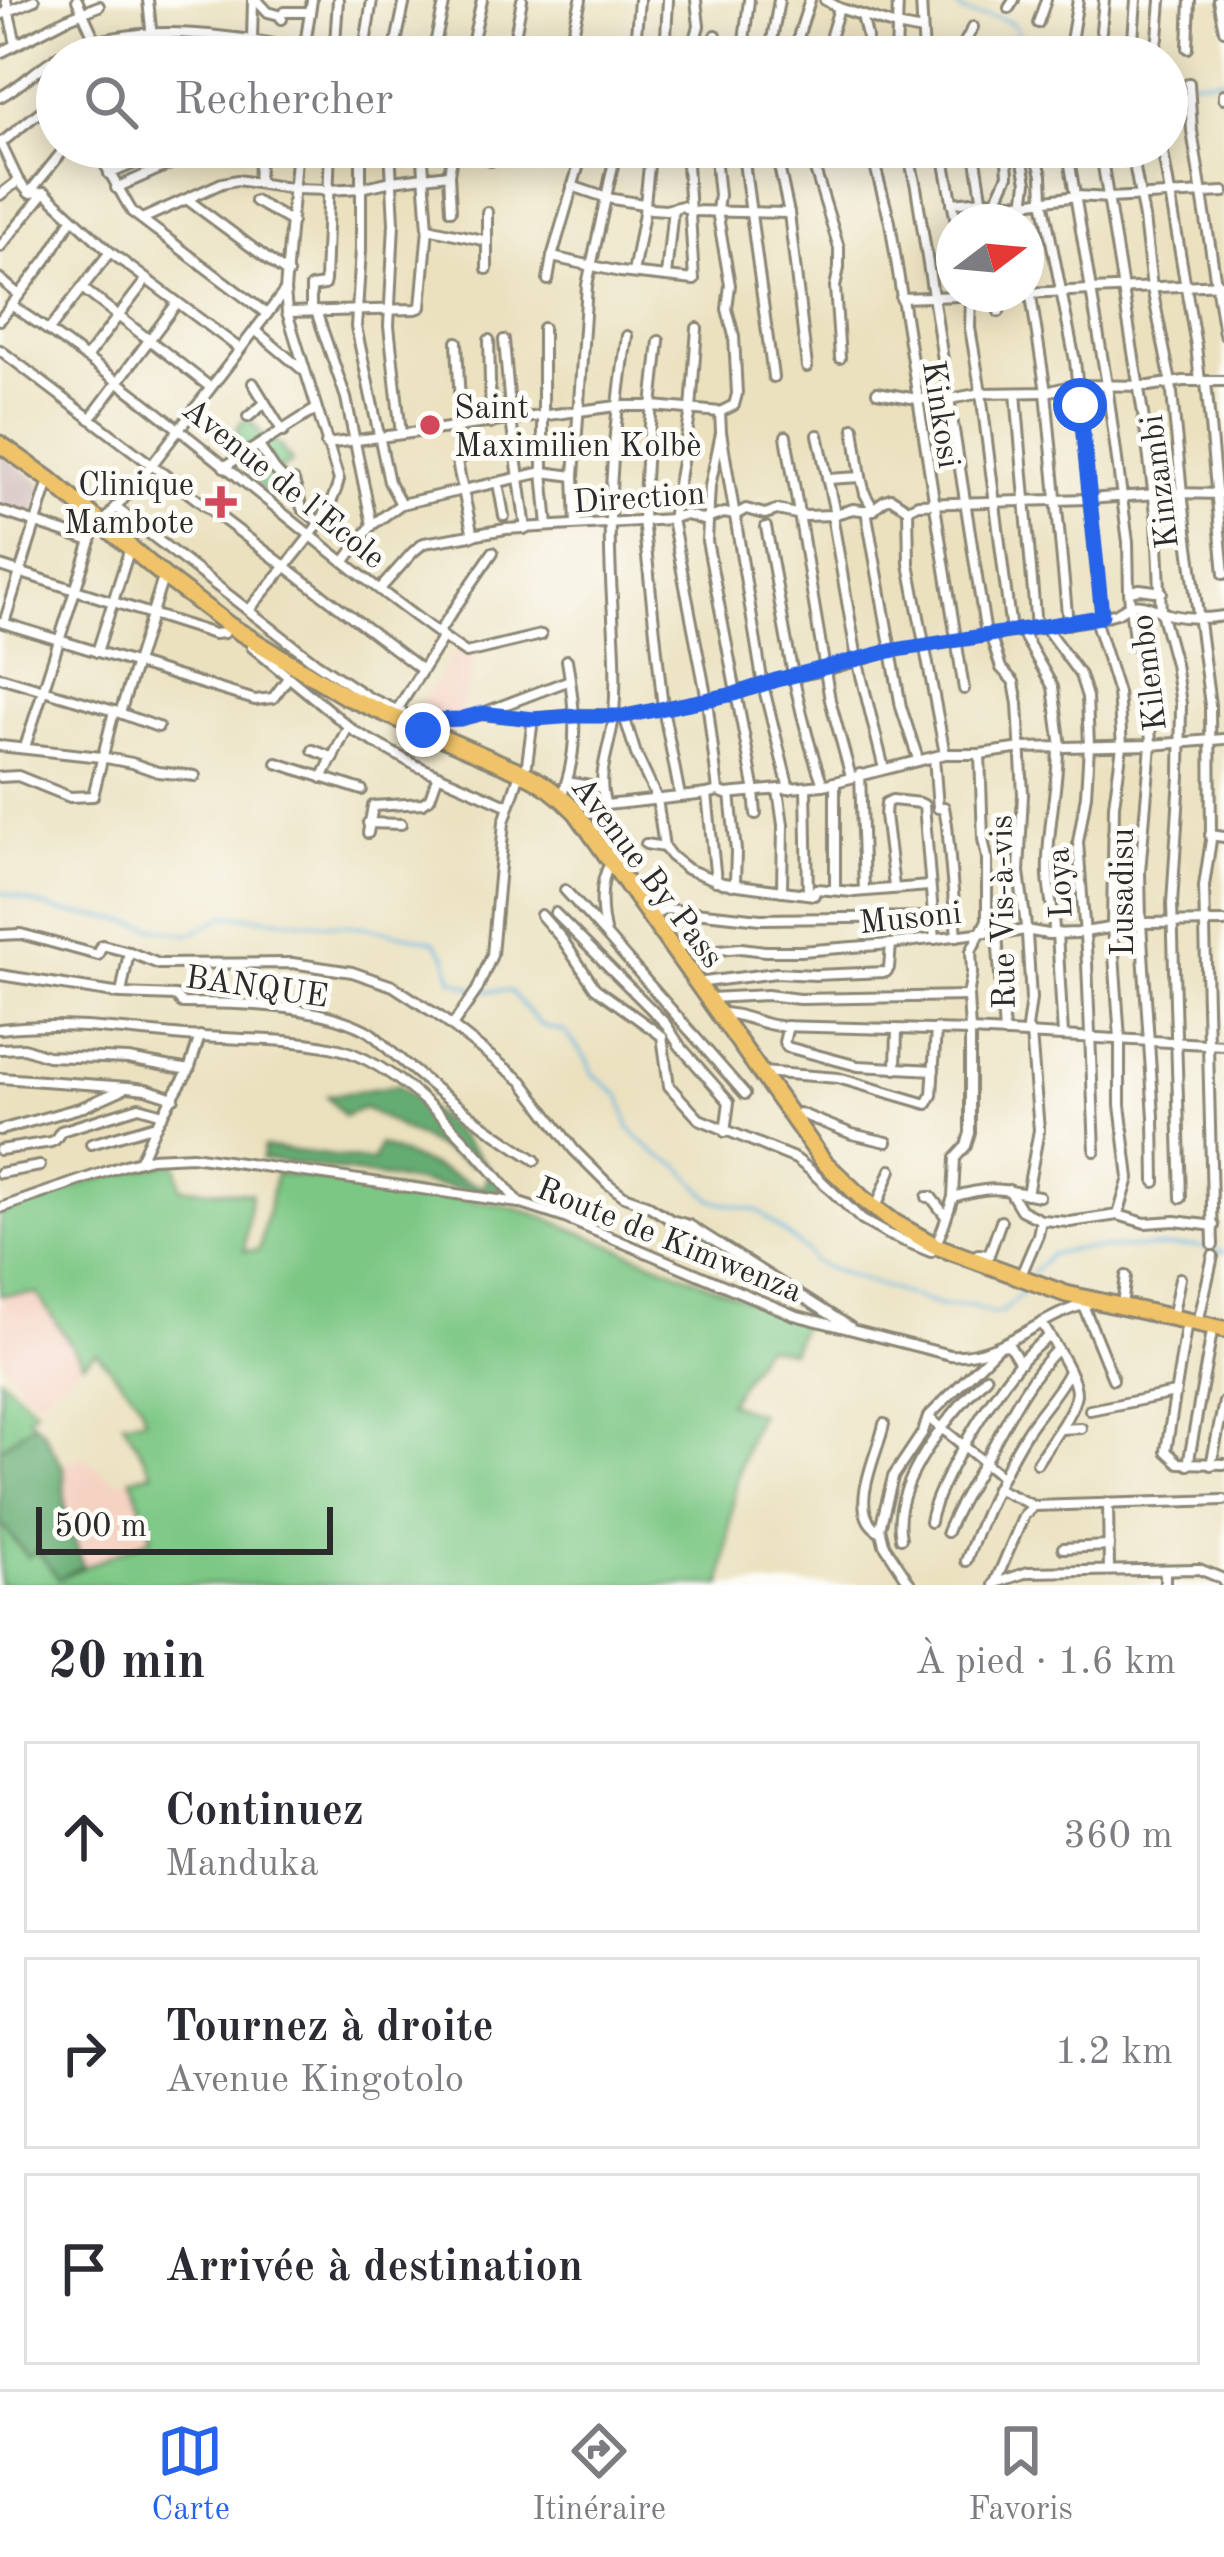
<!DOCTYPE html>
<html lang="fr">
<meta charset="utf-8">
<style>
:root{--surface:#fff;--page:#f2f2f3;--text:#2b2b33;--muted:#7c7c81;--line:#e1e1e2;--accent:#2563eb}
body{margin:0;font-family:"Old Standard TT",serif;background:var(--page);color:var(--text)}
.compass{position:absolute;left:936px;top:204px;width:108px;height:108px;border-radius:50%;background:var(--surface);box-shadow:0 6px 30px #0003;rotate:74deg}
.scale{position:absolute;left:36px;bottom:30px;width:297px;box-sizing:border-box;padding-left:12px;border:6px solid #2b2b2b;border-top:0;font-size:33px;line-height:42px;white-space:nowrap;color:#2b2b2b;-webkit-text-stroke:9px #fdfcf7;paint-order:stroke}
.stop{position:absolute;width:36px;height:36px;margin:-27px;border:9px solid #2563eb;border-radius:50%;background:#fff}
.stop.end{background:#2563eb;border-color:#fff;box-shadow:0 3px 12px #0008}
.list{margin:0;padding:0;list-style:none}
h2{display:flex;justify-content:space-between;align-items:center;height:156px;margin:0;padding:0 48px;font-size:51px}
h2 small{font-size:39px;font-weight:400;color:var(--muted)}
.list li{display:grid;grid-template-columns:78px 1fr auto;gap:36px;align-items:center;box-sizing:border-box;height:192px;margin:0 24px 24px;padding:0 24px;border:3px solid var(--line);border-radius:0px}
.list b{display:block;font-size:45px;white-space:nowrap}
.list p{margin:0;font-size:39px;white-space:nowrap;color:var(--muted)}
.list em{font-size:39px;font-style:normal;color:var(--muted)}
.icon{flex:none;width:66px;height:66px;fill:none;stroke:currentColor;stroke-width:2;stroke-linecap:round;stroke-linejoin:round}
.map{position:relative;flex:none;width:1224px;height:1585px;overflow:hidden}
.search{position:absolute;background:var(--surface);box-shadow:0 6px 30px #0003;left:36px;right:36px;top:36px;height:132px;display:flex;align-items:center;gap:30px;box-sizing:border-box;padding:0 42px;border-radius:66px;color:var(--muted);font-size:45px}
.sheet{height:804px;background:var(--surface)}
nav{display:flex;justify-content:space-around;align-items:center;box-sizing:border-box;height:168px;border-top:3px solid var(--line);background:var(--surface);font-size:33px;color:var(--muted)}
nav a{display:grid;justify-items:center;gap:6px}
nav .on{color:var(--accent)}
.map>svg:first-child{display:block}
</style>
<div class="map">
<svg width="1224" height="1585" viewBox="0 0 1224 1585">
<rect width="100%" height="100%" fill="#fdfcf7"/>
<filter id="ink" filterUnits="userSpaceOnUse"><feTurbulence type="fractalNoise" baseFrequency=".00833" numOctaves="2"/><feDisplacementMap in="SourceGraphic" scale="24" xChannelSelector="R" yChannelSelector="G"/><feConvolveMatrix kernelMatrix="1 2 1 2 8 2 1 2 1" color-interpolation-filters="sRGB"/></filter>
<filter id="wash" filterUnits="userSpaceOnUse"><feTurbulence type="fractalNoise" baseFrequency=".004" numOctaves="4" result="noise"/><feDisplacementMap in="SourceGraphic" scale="48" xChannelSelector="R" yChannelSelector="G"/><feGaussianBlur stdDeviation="2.7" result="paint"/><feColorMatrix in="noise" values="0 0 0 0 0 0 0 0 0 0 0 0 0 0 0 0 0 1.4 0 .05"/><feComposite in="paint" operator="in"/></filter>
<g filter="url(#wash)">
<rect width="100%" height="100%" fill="#ebe1bf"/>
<g fill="#f5d2c2">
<path d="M456,650L475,658L460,719L416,713Z"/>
<path d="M37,1294L83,1363L37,1402L20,1385L0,1356V1295Z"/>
<path d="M83,1457L115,1482L131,1478L153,1538L83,1566L65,1507L63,1465Z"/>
</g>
<path fill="#d1bfbd" d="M0,452L40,483L42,487L34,518L0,507Z"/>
<g fill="#7cc784" stroke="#547958" stroke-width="3">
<path d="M250,419L261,434L276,441L292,462L280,470L284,483L270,498L233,456L230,447L241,422Z"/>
<path d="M176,1163L181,1188L251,1193L244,1251L259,1250L276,1173L502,1205L535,1214L803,1323L791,1351L764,1346L728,1403L759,1414C732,1468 731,1526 722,1585H0V1522L27,1557L37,1550L59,1578L152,1538L131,1478L153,1473L123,1421L145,1419L140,1402L96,1352L83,1363L37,1294L0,1295V1214C57,1194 115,1168 176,1163Z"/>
<path d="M0,1377L36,1410L28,1416L34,1423L0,1448Z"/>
</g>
<g fill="#65ac72" stroke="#486c4e" stroke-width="3">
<path d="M397,1085C433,1112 487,1156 508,1196L262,1159L264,1147L373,1161L379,1144L483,1188L489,1170L475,1163L473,1166L364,1108L344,1116L327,1096Z"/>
<path d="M34,1423L42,1429L64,1469L65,1507L83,1566L59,1579L37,1551L28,1557L0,1522V1448Z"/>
</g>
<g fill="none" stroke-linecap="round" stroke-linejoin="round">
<g stroke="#65b5df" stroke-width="3">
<path d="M952,0C969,22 972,13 995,17C1001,18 1008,22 1014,24L1028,57"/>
<path d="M1167,81L1174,85L1188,81L1224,78"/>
<path d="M0,892L61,912L111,918L188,935L227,915L365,927L434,941L446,956L452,979L475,989"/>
<path d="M481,990L510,991L540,1025L565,1032L587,1060L592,1073L621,1097L629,1128L657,1155L679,1165L712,1200L759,1211L808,1253L813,1261L827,1268L941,1306H972L993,1314L1004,1311L1026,1289"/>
<path d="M1032,1274L1051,1254L1076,1249L1195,1246L1224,1252"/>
</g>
</g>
</g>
<g filter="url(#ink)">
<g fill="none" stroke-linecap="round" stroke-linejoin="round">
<g stroke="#8b8675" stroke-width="14">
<g id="minor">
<path d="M6,0L16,44"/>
<path d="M77,0L96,42"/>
<path d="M148,0L154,57"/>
<path d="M257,0L268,12L279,15L282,19"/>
<path d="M825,0L839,8L896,26L922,31"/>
<path d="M921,0L924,57"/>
<path d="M1218,0L1224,30"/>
<path d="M1009,8L1014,0"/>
<path d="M285,12H310"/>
<path d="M0,15L34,0"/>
<path d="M862,15L867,37L866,57"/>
<path d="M1038,23L1046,0"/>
<path d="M1101,31L1104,0"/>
<path d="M716,35V57"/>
<path d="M831,35L839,8"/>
<path d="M252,40L253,0"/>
<path d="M1070,47L1078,0"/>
<path d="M1188,48L1190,0"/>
<path d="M0,53L66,19L99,6"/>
<path d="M1132,53L1136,0"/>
<path d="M303,57L312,0"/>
<path d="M334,57L338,0"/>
<path d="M363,57L372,0"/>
<path d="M393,57L405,0"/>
<path d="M432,57L445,0"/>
<path d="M469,57L482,0"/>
<path d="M511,57L522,0"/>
<path d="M567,57L581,0"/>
<path d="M634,57L639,0"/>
<path d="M661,57L666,37L668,0"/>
<path d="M690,57L699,26L696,0"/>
<path d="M742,57L749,0"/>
<path d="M769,57L779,0"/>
<path d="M798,57L799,34L810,0"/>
<path d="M896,57L898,0"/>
<path d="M962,57L965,42L973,27"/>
<path d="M1153,57L1158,38L1161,0"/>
<path d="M1189,83L1192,131L1224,334"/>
<path d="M1224,94V98"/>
<path d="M0,97C25,84 44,61 71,50C144,20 228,36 304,49"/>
<path d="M0,142L18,180L29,193L45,192L110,252L240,349"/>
<path d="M1,143L57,98"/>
<path d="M95,147L132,212L267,314"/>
<path d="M361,147V250L356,327L389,482L401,504"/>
<path d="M390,147L394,223L389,326L401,434"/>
<path d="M714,147L719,195L717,211L730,285L727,309L734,336L737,394L734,405L720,412L721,432L763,685L789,789"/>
<path d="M742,147L773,377"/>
<path d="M808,147L839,248V268L835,287L840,358"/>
<path d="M874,147L875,166L890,222L964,689"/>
<path d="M907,147L916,187L986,635"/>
<path d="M942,147L956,222"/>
<path d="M974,147L986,222"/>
<path d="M1020,147L1027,182L1022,222"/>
<path d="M1034,147L1042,175L1043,200L1075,361L1102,615"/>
<path d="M1067,147L1107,385L1128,542L1129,591"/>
<path d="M1100,147L1144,420L1157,521L1161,612L1175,664L1181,704L1180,776L1172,904L1181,1198"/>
<path d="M1131,147L1144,218L1152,288L1171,383L1182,493L1210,705L1211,840L1204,886L1213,1245"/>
<path d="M1162,147L1196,346L1200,381"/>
<path d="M547,153L548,147"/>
<path d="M491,161L492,147"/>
<path d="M109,174L173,147"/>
<path d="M258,182L260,147"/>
<path d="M572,186L607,198L643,204L651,209L666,210L682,206L691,211L789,213L775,147"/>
<path d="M116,188L208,147"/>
<path d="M29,193L66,147"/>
<path d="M0,195L18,181"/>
<path d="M188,200L288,274"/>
<path d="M255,201L292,222"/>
<path d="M996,201L1008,175L1006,147"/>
<path d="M952,203L983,200L1024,203L1077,196L1109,198L1224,192"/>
<path d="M451,210L449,174L454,147"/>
<path d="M487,212V239"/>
<path d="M789,213L807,367"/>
<path d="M142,219L222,183L237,180L295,189L329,190L361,188L392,181L449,174"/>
<path d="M428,228L487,241V269"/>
<path d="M0,247L44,193"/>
<path d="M552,257L584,147"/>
<path d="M1026,264L1046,392L1068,624"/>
<path d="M633,273L644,213L651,147"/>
<path d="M666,276L673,208"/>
<path d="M0,279L18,294"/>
<path d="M548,280L552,257L620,272L694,280L686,147"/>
<path d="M82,288L210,387"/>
<path d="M1026,293L1224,284"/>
<path d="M971,294L970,328L981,393L1011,631"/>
<path d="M997,295L999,312"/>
<path d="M901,298L1019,294"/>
<path d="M11,305C170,411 309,544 466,653L541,635"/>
<path d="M311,311V287L324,285L325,281L330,147"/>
<path d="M316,311L346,398L372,525"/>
<path d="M287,312L416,309L421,307L428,228L422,147"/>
<path d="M0,320L47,259L72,219"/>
<path d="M543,328V472L548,526"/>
<path d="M697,328L691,410L672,519L707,700L718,791"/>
<path d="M49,330L110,252"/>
<path d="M255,330L304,371"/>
<path d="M627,336C618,397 611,459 610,521C608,586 619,651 614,715C611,747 595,774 606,805L707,794L718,791L726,794L823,785L945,754H980L1022,748L1151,745L1224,739"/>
<path d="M489,340L491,424"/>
<path d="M504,340L511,420L526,529"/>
<path d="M659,341L646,462L643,519L663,708L680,796"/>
<path d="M457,342L461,427"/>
<path d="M0,350L422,670"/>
<path d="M86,358L146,280"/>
<path d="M1206,382L1224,574"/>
<path d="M253,383L283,432"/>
<path d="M877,392L917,399H950L981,393L1046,392L1075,385L1149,386L1184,381H1224"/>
<path d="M1016,393L1036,628"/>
<path d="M248,417L265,403"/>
<path d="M90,419L177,303"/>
<path d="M454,428L461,459L457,460L458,467L473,536"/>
<path d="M721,433L710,486L707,541L755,792"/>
<path d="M818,435L835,514"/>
<path d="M786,436L830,700L851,777"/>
<path d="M326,444L617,406H653L720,412"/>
<path d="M259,446L275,470L289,485L294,481L302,508L320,523"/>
<path d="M224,467L316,409"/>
<path d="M861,477L865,494L874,510"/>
<path d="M827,479L861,477L854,428"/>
<path d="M498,483L504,516"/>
<path d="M115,507L315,662L368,697L412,717"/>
<path d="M908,509L918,504L1088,499L1171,493L1224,494"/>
<path d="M908,509L909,564L945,754"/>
<path d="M866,510L901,707L918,759"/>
<path d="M0,511L91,541"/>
<path d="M832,515L857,659L884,769"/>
<path d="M102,524L151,466L284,292"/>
<path d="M576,524L574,476L587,285L617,147"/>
<path d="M766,527C783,614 793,702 823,785"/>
<path d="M345,561L372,525L401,504L543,472L574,476"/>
<path d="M0,566L214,634L224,633L230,626"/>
<path d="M380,589L413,552L424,543L506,529L672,519C685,512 691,516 703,520L724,513L735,515L746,509L765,514L777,510L806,516L832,515L853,509L870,511L885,500L891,498L908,509"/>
<path d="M249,610C278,573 329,524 339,480L287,312L285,291L297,147"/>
<path d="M1095,619L1118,693L1122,746L1114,805L1112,926L1120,1039V1105L1129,1178L1118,1215"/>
<path d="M0,622L255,700L273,698L288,678"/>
<path d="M4,623L49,481"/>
<path d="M1045,627L1080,675L1087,697L1089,746L1086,795L1078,842L1087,963L1095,1151"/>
<path d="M1020,629L1053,687L1061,747"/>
<path d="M438,633L493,552"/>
<path d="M990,634L1001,668L1014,682L1018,704L1023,794L1019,872L1027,934L1031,999L1027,1028L1031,1034L1039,1130L1027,1194"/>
<path d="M252,647L354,731L415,765L509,806"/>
<path d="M97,652L129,551"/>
<path d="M0,677L114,711L158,727"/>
<path d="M397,710L443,637"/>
<path d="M488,711L570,680"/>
<path d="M120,713L163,578"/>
<path d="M624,716L636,754L657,799L664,847L671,856L687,869L723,883L814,895L816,889L854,892L929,886"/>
<path d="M423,729L430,720L460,719L482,714L533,719L576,715L624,716L734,694L776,680L825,670L890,651L1095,619L1117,613L1130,605L1129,591L1140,589L1162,592"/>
<path d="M0,746L101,757L132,763L158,772L195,776"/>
<path d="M25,747L97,522"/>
<path d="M313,750L334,758"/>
<path d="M934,757L938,808L944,807L947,825L957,936"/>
<path d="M277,763L362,790"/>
<path d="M527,764L533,719"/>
<path d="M860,774L864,891"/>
<path d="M0,777L18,776L70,797L93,796L114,711"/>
<path d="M322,778L348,727"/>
<path d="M567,782L601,788"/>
<path d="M835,782V890"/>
<path d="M806,787L808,894"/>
<path d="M778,790L783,825L782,891"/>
<path d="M754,792L756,814"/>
<path d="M707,794L716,881"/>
<path d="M730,794L736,851L735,882L732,885"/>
<path d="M562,795C580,749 575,708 567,660"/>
<path d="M368,823L401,824"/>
<path d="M368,833L373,806L423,803L430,798L438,775"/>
<path d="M1113,833L1143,826"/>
<path d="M1210,835L1224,837"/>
<path d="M646,844L664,847"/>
<path d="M610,864C598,882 601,915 606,935L745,1094"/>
<path d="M894,887L885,815L886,803L892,800L920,803L924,805L935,939"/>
<path d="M565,890L605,934"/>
<path d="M555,913L665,1023L680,1046L729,1102L725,1132"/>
<path d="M541,915L562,939L595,988L662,1036L669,1086L699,1119L796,1159L810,1170L862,1220L887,1234L931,1252C938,1244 949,1210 953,1197C995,1185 998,1189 1039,1196"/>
<path d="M652,916L666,909L761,919L932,917"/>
<path d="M997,933L1004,1033"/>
<path d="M1054,933C1054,913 1049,894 1048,875C1046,832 1058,790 1058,747"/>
<path d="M1057,933L1063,1035"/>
<path d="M0,935L21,934L98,955L102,945L129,952L159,964L292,963L352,972L393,986L439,1016L522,1081L574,1150L607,1183L624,1196L646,1204L671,1220L689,1225L850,1327"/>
<path d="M674,949L685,945L707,951L741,948L765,951H801L891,944L985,932L1007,933L1025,930L1048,934L1078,933L1141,923L1224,922"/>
<path d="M0,975L121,994L176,996L182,1003C238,1003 315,1004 366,1030C377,1036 384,1046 394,1054C437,1092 486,1128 535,1160"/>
<path d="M704,982L776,973L815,975L886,972L889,968L891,944"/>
<path d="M121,994L129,952"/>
<path d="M710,998L767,995L799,999L968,996"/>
<path d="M719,1013C739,1012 759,1024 779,1026L970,1031L1224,1045"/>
<path d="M452,1026L477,990L492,955L504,822L520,773"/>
<path d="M788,1026L784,1042L787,1047L858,1066L934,1070"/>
<path d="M0,1029C61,1022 114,1029 174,1035C225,1040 279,1037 330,1047C399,1059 475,1149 518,1202"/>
<path d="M0,1049L24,1048L47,1056L128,1059L189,1070"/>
<path d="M896,1069L897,1030"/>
<path d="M762,1072L838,1078L927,1104L932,1095L936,1029"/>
<path d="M0,1078L128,1087L146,1089L174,1098"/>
<path d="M793,1117L799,1113L852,1134L887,1142"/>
<path d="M0,1130L83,1107L123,1089"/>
<path d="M91,1144L156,1125"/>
<path d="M0,1150L51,1142L55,1140L61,1131L139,1107L163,1114"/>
<path d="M140,1160L156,1125L189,1070L200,1036"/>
<path d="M0,1173L40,1166"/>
<path d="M1155,1182L1154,1117L1141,923L1140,872L1151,745L1150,724L1145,671L1134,639L1130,605C1146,602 1155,611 1171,615C1189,619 1206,619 1224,616"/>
<path d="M1009,1190L1021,1210L1041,1220L1070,1222L1118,1215L1145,1223L1175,1221L1214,1226"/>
<path d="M927,1197H931L944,1214"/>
<path d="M953,1197L955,1158L966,1146L970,1133V1031L968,996L972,973L971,951L987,920V858L983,839L980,754"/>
<path d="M0,1208L125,1165L151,1158L192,1156L519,1203L565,1218L794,1315L950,1355C1002,1359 1040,1314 1088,1304"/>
<path d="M876,1208L891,1170"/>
<path d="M978,1254L989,1255L1001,1221"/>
<path d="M1021,1275L1038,1235L1041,1220"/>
<path d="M1083,1305L1113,1379"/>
<path d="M1122,1305L1126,1276"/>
<path d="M1172,1318L1180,1278"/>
<path d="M1187,1321L1166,1451L1179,1463L1224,1464"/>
<path d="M1198,1323L1213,1256"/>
<path d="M1090,1410L1175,1393"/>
<path d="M928,1417L1001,1476"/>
<path d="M1060,1429L1081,1428"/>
<path d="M1037,1463C1047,1446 1074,1413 1076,1394C1077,1376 1051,1340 1042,1323"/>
<path d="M1188,1465L1213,1326"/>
<path d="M1211,1465L1224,1402"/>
<path d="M996,1488L1034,1506"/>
<path d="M1108,1503L1109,1570"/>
<path d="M930,1522C935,1486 1000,1380 1027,1355C1034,1348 1042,1342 1050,1336"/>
<path d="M881,1532C844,1514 879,1452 884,1424"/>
<path d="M947,1532C958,1504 974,1481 988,1455C1009,1417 1027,1380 1057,1349"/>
<path d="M901,1538C889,1485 951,1413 986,1377"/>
<path d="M1063,1548L1109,1546"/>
<path d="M966,1561C983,1516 1001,1473 1026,1433C1038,1413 1060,1391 1069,1371"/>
<path d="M996,1583L1028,1572L1199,1569L1221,1578L1224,1583"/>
<path d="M911,1585L884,1544L880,1528L893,1477L923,1432L928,1417L999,1346L1009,1345L1020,1363"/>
<path d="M994,1585L1024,1515L1034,1506L1224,1500"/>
<path d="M1165,1585V1570"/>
</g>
</g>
<g stroke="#8b8675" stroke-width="21">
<path id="highway" d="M0,444L49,479L164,576L230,626L345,696L521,772C543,782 559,794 576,812L824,1162L863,1199L895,1223L936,1246L1066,1294L1224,1329"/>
</g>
<use href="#minor" stroke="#fff" stroke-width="8"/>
<use href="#highway" stroke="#f0c369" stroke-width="15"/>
</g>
</g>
<g fill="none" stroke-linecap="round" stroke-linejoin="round" filter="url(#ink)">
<path stroke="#2563eb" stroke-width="15" d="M423,730L430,720L460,719L482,713L533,719L576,716H625L734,694L776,680L890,651L1100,617L1102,615L1080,405"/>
</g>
<g fill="#d1495b" stroke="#fdfcf7" stroke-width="4.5">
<circle cx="430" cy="425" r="12"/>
<path d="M215 484h12v12h12v12h-12v12h-12v-12h-12v-12h12z"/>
</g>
<g text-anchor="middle" stroke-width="10" stroke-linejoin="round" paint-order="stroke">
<g font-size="33" fill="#2b2b2b" stroke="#fdfcf7" text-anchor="start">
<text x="454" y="418">Saint<tspan x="454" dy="38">Maximilien Kolbè</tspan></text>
<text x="194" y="495" text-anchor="end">Clinique<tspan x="194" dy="38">Mambote</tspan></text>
</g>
<g font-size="33" fill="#2b2b2b" stroke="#fdfcf7">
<text transform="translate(943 414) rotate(81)" y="12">Kinkosi</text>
<text transform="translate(285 482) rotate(39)" y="12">Avenue de l'Ecole</text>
<text transform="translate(1158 482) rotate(-97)" y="12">Kinzambi</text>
<text transform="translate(639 496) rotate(-4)" y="12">Direction</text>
<text transform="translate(1147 673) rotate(-97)" y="12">Kilembo</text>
<text transform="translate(649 871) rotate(53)" y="12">Avenue By Pass</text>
<text transform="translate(1058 883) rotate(-93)" y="12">Loya</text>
<text transform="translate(1121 892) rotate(-90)" y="12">Lusadisu</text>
<text transform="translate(1001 912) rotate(-91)" y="12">Rue Vis-à-vis</text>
<text transform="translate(910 916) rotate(-6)" y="12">Musoni</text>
<text transform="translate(257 985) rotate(8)" y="12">BANQUE</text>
<text transform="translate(670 1238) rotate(22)" y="12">Route de Kimwenza</text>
</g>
</g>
</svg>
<svg class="compass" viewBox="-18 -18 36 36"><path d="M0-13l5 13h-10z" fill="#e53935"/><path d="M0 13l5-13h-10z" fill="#7c7c81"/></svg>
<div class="scale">500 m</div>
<div class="stop" style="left:1080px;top:405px"></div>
<div class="stop end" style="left:423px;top:730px"></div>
<div class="search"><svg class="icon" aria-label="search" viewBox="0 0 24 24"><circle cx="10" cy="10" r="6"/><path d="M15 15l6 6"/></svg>Rechercher</div>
</div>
<section class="sheet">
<h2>20 min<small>À pied · 1.6 km</small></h2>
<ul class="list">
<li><svg class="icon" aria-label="ahead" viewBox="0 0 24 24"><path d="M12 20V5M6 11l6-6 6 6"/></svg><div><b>Continuez</b><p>Manduka</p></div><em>360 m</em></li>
<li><svg class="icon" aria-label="right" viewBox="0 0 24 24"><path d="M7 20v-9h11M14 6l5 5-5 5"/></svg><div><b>Tournez à droite</b><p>Avenue Kingotolo</p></div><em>1.2 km</em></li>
<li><svg class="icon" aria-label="arrive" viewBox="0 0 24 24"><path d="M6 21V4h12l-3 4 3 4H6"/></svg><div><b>Arrivée à destination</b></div></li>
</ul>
</section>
<nav>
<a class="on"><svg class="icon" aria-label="map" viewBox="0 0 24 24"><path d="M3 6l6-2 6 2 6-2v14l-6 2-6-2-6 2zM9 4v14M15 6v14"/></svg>Carte</a>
<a><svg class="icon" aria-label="directions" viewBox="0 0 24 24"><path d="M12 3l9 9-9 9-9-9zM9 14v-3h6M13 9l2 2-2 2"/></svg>Itinéraire</a>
<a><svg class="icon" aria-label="saved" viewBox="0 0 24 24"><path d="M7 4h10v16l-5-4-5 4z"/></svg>Favoris</a>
</nav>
